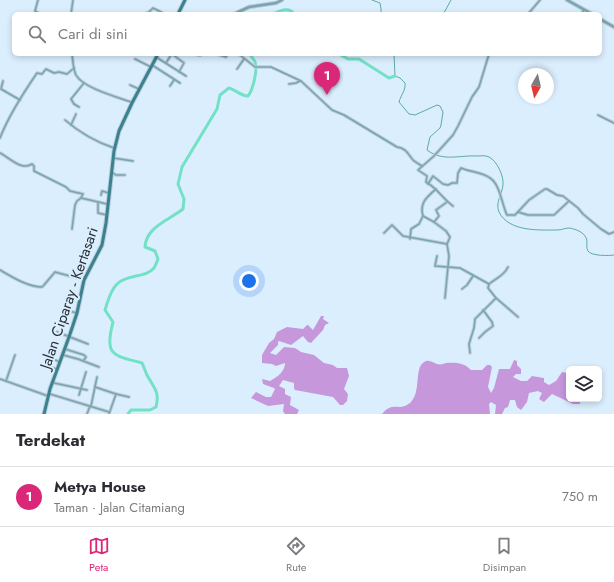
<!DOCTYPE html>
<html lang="id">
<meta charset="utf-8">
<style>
:root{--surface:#fff;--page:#f2f2f3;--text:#2b2b33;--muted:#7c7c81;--line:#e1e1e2;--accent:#db2777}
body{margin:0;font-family:Jost,sans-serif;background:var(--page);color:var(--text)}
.controls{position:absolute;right:12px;bottom:12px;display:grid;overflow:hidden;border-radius:6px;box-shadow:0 2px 6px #0003}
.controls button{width:36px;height:36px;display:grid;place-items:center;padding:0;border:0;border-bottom:1px solid var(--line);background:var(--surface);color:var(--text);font:20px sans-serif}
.compass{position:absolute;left:518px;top:68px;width:36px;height:36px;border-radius:50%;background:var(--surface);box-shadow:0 2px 6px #0003;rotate:188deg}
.you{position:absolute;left:249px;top:281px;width:14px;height:14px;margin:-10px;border:3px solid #fff;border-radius:50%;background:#1a73e8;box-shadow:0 0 0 6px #1a73e833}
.badge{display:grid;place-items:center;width:26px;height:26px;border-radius:50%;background:var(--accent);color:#fff;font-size:13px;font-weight:700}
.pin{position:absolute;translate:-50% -33px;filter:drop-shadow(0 1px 2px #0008)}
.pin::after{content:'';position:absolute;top:21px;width:14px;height:12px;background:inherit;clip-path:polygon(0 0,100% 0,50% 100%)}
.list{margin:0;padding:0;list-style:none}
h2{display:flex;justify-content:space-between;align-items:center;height:52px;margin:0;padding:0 16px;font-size:17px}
h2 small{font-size:13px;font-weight:400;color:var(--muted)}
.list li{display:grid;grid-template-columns:26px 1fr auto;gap:12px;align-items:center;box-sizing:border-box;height:60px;padding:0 16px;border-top:1px solid var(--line)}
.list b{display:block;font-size:15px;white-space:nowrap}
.list p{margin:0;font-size:13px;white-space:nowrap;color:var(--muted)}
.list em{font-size:13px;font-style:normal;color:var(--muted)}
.icon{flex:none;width:22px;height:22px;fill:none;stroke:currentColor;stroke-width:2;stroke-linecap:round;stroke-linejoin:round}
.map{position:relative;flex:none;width:614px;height:414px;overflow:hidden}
.search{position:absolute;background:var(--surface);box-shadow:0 2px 6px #0003;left:12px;right:12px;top:12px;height:44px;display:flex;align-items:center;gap:10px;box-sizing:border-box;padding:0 14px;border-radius:6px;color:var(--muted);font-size:15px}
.sheet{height:112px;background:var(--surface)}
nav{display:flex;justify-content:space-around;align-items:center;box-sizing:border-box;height:56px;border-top:1px solid var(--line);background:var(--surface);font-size:11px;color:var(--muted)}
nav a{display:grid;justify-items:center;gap:2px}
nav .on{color:var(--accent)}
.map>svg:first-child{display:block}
</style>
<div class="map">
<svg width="614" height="414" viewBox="0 0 614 414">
<rect width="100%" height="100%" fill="#dbeefe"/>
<g fill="#c697db">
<path d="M321,316H324L323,319L329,323L325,325L323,330L311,343L308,342L303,336L291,345L279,341L278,342V345L270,353L276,355L284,347L295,348L301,352L314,355L324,363L333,365L337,368H347L349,376L344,389L348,394L347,401L343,405H340L333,397L295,390L294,388V383L283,380L279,386L285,389V394L291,397L290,405L299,410L297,414H285L283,411L284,404L268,406L251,398L256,392L266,397H271L275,389L274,388L263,384L262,379L270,381C277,377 285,372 285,363L276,366L272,364L262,363V355L269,343L274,339L277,332L287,327L303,329L307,325H308L313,330Z"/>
<path d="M514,360L517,361V365L521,369V374H516L513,377L521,381H527L532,376L544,378V382L549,385L556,381L562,372L567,373V378L569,380V399H580V404H573L552,394L544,402L539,399L542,393L538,391L529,393L527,402L521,410L517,407L515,400H510L508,407L505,408L502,414H495L496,405L491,402L489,404L490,414H382C394,400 399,413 411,402C422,390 413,366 426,361C431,360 433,363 437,364C440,365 443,364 446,363C455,362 465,363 471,370H482L487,365H490L492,367L488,387L491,393L494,388L499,369H510Z"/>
</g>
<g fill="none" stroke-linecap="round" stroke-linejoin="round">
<g stroke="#5dac9b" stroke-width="1">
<path d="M372,0L380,3L381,9V14"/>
<path d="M442,14L445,11L451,0"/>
<path d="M394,54L395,76L400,78L405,83C406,90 401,95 399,102L409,114L415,115L437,105L440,106L443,112L441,125L440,128L430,137L427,150C443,162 459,155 477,156C481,156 485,155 489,157C497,161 504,176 503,185C502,195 495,202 499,212C509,232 539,230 557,230C562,230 565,228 569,228C576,229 587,233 587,242C587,244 586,248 588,251C591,256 609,256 614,255"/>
</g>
<g stroke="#73e1c6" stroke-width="3">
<path d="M273,14C280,11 289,6 294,14"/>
<path d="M339,54L348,59H359L389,78L395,76"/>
<path d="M128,414L131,410H150L156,407C160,392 154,388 147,375C145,371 144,367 142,363C113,355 104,356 113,322L105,310C108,301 110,291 117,284C127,274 146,278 154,268C156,265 157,261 158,259L155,251L145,247C146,227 169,220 183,209L184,199L178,184L182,167L217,109L220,95L229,88C236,90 241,96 248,96C253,90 258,69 255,62C254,59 251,57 250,54"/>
</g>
<g stroke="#bbccda" stroke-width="3.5">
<g id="minor">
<path d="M38,0L35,11L40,14"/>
<path d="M71,14L73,0"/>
<path d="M144,14L149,12L153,8L165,14"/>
<path d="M528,14L540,0"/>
<path d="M581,14L584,10"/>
<path d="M72,54C73,61 73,69 76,75C83,88 117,97 131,102"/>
<path d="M172,54L184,63L179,72"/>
<path d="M216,54L226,57L228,54"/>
<path d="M236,54L240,55L255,67H271L301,81L332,110L344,115L397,147C406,148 408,154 413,160C415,162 419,164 422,166"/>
<path d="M156,57L186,76"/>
<path d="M135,59L151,67"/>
<path d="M166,63L171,55"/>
<path d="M152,65L180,83"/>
<path d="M237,69L244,59"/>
<path d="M3,81L1,89L20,100"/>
<path d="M289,84L296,83L300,81"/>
<path d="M130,85L139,89"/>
<path d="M170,86L174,80"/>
<path d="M79,107L74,104L71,99L84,83"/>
<path d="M598,115L614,123"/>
<path d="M65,120C79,132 96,142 114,148"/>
<path d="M71,125L76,114"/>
<path d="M0,138C8,117 24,92 37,73L42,74L46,69L54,73L59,72L67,74L74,68"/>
<path d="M0,153C10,158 21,171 32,164L34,166V171L66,187L70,191L83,194L81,198"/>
<path d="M113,158L133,161"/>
<path d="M113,173L116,175H125"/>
<path d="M428,184L433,176L443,184L448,185L452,183H457L458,173L461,168C470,172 482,172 490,178C500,184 502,205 507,215H515L529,200L545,189H547L557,195L563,196L578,208L583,214L601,229L609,234L614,232"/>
<path d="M101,195L102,191L109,193"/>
<path d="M81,198L107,204"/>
<path d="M98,202V213L107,215"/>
<path d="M453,206C443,199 437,188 426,182L427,176L418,170L434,156L453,135L458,126L472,97L479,87L489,54"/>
<path d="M518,212L528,215H554L569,201"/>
<path d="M423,216C419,203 427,197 436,189"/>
<path d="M434,222L446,231L450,237L447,244L449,256L445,298"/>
<path d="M72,229L75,205L77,201L81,198"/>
<path d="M384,233L392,225L403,236L447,244"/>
<path d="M410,239L411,229L419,224L423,216L434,222L439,216L436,210L447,202"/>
<path d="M437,256L435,266L460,268L489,284L488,288L496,298L518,317"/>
<path d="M0,270C12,277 28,287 42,287L44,285L55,272L84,280"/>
<path d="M489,284C496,278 504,276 508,267"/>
<path d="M462,289L467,285L473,276"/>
<path d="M65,310L77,313"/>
<path d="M57,332L88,344"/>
<path d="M479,338L485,332L493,326L492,322L483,310"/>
<path d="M65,349L84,355L86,357L84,360"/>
<path d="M470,353L469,344L474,328L475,319L496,298"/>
<path d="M63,355L78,359L99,367"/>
<path d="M53,359L60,362"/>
<path d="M46,365L56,369"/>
<path d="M0,379L48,396"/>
<path d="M6,381L15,355"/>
<path d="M54,383L87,390"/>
<path d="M95,387L116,394"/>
<path d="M50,394L109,412"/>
<path d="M79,395L86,372"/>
<path d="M91,406L97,377"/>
<path d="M87,414L90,406"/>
<path d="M109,414L116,394L129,397"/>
</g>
</g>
<g stroke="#bbccda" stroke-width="4.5">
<g id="tertiary">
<path d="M567,0L592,14"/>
<path d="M234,14L249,7L276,3L282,0"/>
<path d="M600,19L614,27"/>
<path d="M196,54L200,55L202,54"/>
</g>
</g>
<g stroke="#bbccda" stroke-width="5">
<g id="secondary">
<path d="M178,14L185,0"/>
<path d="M44,414L50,389L69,337L77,313L84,280L102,245L106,223L114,151L119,131L132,103L158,54"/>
</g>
</g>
<use href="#minor" stroke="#79a5ad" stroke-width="1.5"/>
<use href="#tertiary" stroke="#79a5ad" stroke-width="2.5"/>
<use href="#secondary" stroke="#3a828f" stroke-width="3"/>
</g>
<g text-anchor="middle" stroke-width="4" stroke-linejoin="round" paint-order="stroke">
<g font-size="15" fill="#293137" stroke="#dbeefe">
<text transform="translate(69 298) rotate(-71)" y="5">Jalan Ciparay - Kertasari</text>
</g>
</g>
</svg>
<div class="controls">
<button><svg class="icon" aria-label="layers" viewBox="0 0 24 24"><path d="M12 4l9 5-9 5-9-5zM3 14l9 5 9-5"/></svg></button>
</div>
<svg class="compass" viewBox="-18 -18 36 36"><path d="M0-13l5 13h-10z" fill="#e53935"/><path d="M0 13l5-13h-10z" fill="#7c7c81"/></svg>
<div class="you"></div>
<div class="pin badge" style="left:327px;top:95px">1</div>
<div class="search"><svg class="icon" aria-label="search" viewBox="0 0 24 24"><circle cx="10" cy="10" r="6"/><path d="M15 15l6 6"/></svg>Cari di sini</div>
</div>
<section class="sheet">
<h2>Terdekat<small></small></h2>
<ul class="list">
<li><span class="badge">1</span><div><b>Metya House</b><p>Taman · Jalan Citamiang</p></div><em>750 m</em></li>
</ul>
</section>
<nav>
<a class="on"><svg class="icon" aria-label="map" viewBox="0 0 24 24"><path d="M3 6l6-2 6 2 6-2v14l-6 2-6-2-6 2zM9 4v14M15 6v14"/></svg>Peta</a>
<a><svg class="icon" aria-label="directions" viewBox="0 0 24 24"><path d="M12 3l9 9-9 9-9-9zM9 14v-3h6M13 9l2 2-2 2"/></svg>Rute</a>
<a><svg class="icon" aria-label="saved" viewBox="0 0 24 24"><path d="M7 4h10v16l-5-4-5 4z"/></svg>Disimpan</a>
</nav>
